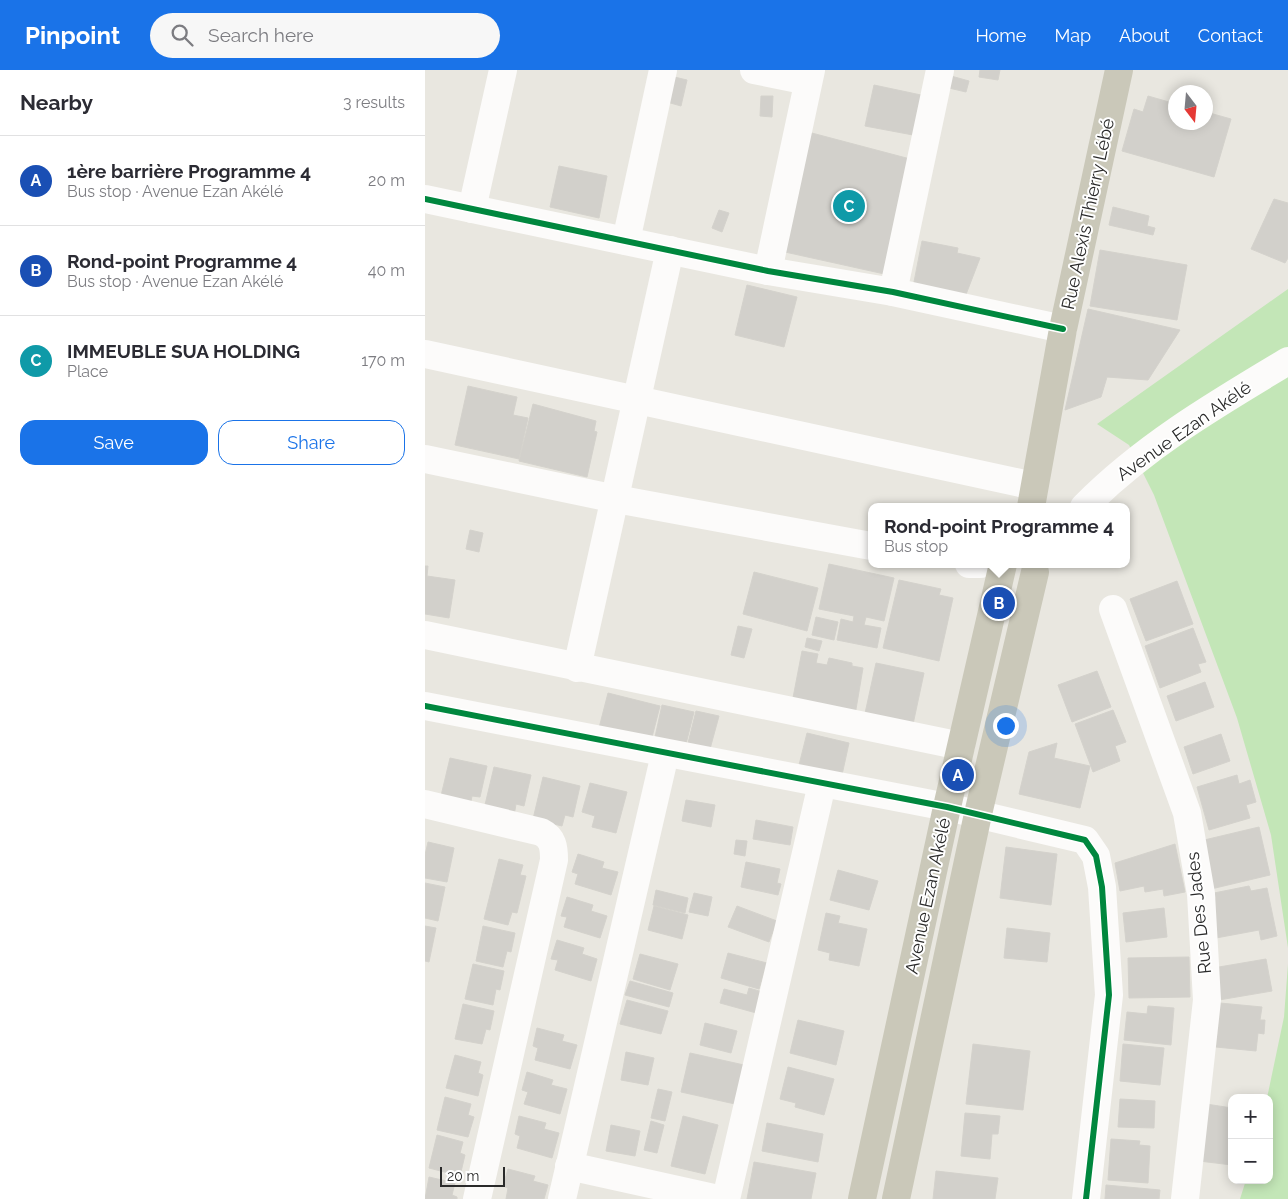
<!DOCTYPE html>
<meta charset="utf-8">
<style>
:root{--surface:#fff;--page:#f7f7f7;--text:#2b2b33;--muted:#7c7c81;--line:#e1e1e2;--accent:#1a73e8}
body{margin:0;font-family:Raleway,sans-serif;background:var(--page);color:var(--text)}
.controls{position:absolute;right:15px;bottom:15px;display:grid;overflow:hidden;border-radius:10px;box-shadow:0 2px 12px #0003}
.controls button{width:45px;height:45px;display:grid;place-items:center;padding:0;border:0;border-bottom:1px solid var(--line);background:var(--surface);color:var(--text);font:25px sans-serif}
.compass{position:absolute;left:743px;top:15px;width:45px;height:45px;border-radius:50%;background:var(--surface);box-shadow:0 2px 12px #0003;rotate:164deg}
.scale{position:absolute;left:15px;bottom:12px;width:65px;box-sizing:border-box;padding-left:5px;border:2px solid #2a2a2a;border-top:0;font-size:14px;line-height:18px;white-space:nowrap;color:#2a2a2a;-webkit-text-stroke:4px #fff;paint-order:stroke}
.you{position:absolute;left:580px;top:655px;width:18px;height:18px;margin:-12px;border:4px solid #fff;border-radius:50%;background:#1a73e8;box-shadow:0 0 0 8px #1a73e833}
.badge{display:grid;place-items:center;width:32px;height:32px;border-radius:50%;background:var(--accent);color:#fff;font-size:16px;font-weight:700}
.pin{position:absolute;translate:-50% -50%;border:2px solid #fff;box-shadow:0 1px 5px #0006}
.popup{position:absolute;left:443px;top:433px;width:262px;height:65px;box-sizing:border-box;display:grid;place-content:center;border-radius:10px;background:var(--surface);filter:drop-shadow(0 1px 4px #0005);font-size:16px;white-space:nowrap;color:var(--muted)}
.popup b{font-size:19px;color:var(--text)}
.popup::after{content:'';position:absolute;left:50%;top:100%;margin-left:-10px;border:10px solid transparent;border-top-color:var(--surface)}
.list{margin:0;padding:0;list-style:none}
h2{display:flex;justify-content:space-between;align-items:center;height:65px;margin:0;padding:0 20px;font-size:21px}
h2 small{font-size:16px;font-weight:400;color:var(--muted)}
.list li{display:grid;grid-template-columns:32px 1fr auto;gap:15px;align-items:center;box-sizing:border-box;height:90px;padding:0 20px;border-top:1px solid var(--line)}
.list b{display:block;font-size:19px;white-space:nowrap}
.list p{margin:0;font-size:16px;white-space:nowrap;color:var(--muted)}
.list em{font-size:16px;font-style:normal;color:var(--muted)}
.actions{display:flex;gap:10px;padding:15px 20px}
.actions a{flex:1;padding:11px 0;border:1px solid var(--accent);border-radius:15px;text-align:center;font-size:18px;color:var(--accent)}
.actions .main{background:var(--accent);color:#fff}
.icon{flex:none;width:28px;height:28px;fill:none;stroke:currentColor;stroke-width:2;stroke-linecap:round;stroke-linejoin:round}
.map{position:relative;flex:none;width:863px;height:1129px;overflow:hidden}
header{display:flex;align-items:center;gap:30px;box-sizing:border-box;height:70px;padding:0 25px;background:var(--accent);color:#fff}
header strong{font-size:24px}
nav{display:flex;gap:28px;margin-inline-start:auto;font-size:18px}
.search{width:350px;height:45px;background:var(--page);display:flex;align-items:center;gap:12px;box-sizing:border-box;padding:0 18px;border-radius:28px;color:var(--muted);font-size:19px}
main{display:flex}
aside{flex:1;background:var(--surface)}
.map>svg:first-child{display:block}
</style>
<header>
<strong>Pinpoint</strong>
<div class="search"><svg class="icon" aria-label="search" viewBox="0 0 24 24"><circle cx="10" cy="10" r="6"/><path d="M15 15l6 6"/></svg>Search here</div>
<nav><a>Home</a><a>Map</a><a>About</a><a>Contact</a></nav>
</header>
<main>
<aside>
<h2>Nearby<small>3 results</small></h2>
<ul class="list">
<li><span class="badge" style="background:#1a4fb4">A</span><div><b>1ère barrière Programme 4</b><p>Bus stop · Avenue Ezan Akélé</p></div><em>20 m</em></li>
<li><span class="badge" style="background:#1a4fb4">B</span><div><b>Rond-point Programme 4</b><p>Bus stop · Avenue Ezan Akélé</p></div><em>40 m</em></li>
<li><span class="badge" style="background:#0f9aa8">C</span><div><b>IMMEUBLE SUA HOLDING</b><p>Place</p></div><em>170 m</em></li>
</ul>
<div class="actions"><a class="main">Save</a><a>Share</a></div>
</aside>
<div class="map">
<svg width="863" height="1129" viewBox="0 0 863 1129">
<rect width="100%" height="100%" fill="#e9e7e0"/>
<g fill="#c3e6b7">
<path d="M863,219V878L846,765L812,648L729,425L704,375L672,354Z"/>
<path d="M863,894V1129H815L821,1110H844V1028H842L859,947Z"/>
</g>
<g fill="#d2d0cb" stroke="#d4d2cc">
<path d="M555,0H575L573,10L554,7Z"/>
<path d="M241,5L262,10L256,36L235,30Z"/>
<path d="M526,6L544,11L541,22L524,18Z"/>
<path d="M449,15L496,25L488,65L440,56Z"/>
<path d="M336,26H348L347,47L335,46Z"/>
<path d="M723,26L751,34V52H781V42L806,49L789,107L697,81L709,39L718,42Z"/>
<path d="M383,62L489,90L464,205L360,182Z"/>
<path d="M134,96L182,106L174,148L125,137Z"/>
<path d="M849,129L863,133V188L860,193L826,179Z"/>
<path d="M688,137L724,146L722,156L730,158L728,165L684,155Z"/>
<path d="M294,140L304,143L297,162L287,158Z"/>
<path d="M497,171L533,178L532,183L555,188L540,227L488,217Z"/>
<path d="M675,180L762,195L752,250L665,236Z"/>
<path d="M322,215L372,227L359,277L310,265Z"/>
<path d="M663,239L755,260L723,310L682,307L676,327L640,340Z"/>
<path d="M43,316L92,327L88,345L103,348L94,389L30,375Z"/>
<path d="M108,334L171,351L169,361L172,362L162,407L94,391Z"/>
<path d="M45,460L58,463L54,482L41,479Z"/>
<path d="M404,494L469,508L459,551L441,547L439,555L456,558L452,578L412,570L416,549L428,552L429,546L394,539Z"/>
<path d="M0,496H3L2,506L30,510L24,548L0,544Z"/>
<path d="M329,502L393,518L382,561L318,544Z"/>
<path d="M474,510L516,519L514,525L528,528L514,591L458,578Z"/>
<path d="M752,511L768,554L721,571L705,529Z"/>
<path d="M391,547L413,552L409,570L387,565Z"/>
<path d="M313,556L327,559L319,588L306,585Z"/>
<path d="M768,558L781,592L773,594L776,602L735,618L720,576Z"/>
<path d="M382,568L397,571L394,581L380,577Z"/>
<path d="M377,581L393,584L391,593L402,595L404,588L427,593V596L438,598L430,645L367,633Z"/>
<path d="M451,593L499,603L487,659L439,648Z"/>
<path d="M672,601L686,637L647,652L633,615Z"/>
<path d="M780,612L789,637L751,651L742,626Z"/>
<path d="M183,623L235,636L226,671L174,658Z"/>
<path d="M237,635L269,642L261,674L230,667Z"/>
<path d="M688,640L701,672L690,676L695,691L668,702L650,654Z"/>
<path d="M271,641L294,646L285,679L263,673Z"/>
<path d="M382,663L424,673L417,705L374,695Z"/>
<path d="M796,664L805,691L768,704L759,677Z"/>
<path d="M632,673L629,688L665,696L655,738L594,724L604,682Z"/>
<path d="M25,688L62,696L55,727L47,726L45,737L15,730Z"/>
<path d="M69,697L106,705L99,736L91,734L89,746L59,739Z"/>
<path d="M812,705L814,714L825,710L831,732L821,735L825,748L784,760L772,717Z"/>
<path d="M118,707L155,716L148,747L140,745L137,756L108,749Z"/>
<path d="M165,713L202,722L191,763L167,757L170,746L157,742Z"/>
<path d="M261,730L290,735L286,757L257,751Z"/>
<path d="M331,750L368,757L365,775L328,769Z"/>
<path d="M834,757L845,805L786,819L775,771Z"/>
<path d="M311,770L322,771L320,786L309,784Z"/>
<path d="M3,772L29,778L22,812L0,808V785Z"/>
<path d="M750,774L760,822L739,826L738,819L720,822L719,816L695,821L690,793Z"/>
<path d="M581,777L632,784L626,835L575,828Z"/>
<path d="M153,784L179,792L177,798L193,802L186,825L150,814L153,804L147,802Z"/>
<path d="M74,789L98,795L95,805L101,806L92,843L87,842L83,855L59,849Z"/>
<path d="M321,792L355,799L352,813L356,814L353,825L316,817Z"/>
<path d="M413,800L453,811L444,840L405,830Z"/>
<path d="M0,813L20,817L13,851L0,848Z"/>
<path d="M824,816L826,821L842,818L852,866L836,870L834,860L791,868L783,830L791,828L789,823Z"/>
<path d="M231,820L263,828L260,843L228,835Z"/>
<path d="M269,823L287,827L283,846L264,842Z"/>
<path d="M142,827L168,835L166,841L182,846L175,868L139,857L142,847L136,846Z"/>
<path d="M229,836L263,845L257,869L223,860Z"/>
<path d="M312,836L352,851L344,872L303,857Z"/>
<path d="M739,838L742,867L701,872L698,843Z"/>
<path d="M401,843L415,846L413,853L442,859L434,896L404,890L405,883L393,880Z"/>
<path d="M0,856L11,858L4,892L0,891Z"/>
<path d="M58,856L90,863L86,882L82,881L78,897L51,891Z"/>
<path d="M582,858L625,863L622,892L579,888Z"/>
<path d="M132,870L159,878L157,884L172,889L166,911L130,900L133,890L126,889Z"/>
<path d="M303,883L342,893L334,919L296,908Z"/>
<path d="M215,884L253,894L245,920L208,909Z"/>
<path d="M764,887L765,927L704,928L703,888Z"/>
<path d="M841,889L847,921L794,930L788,898Z"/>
<path d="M48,894L79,901L75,920L71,919L68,935L40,929Z"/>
<path d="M205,911L248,923L244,937L200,925Z"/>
<path d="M324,918L341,923L335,944L295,933L299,919L322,925Z"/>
<path d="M202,930L243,941L236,964L195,954Z"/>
<path d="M795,933L837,937L835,950H840L839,964L833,963L831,981L791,977Z"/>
<path d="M38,934L69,941L65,960L61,959L57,974L30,969Z"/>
<path d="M723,936L749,938L746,975L699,970L702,942L722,944Z"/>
<path d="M373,950L419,961L411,995L365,983Z"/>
<path d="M280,953L312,961L306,983L275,975Z"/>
<path d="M112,958L139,965L137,971L152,975L145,999L110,990L113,978L108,976Z"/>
<path d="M548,974L605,981L598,1040L541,1034Z"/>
<path d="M698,974L739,978L735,1015L695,1011Z"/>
<path d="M201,982L229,988L223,1015L196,1010Z"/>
<path d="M265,983L319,995L310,1034L256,1022Z"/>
<path d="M30,985L56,992L53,1003L58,1005L53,1026L21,1018Z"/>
<path d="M363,997L409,1009L399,1045L370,1037L371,1033L355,1029Z"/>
<path d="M102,1002L128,1010L126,1015L142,1019L135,1044L99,1034L103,1022L97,1020Z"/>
<path d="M233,1019L247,1022L240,1051L226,1048Z"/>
<path d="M20,1027L46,1034L43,1045L49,1047L43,1067L12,1060Z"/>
<path d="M695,1029L730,1031L729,1058L693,1057Z"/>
<path d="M781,1034L807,1038V1095L774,1091Z"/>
<path d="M540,1043L575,1046L573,1064H567L565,1089L536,1086Z"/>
<path d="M94,1046L121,1053L119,1059L134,1063L127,1088L92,1078L95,1066L90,1064Z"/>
<path d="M258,1046L293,1055L280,1104L246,1096Z"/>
<path d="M226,1051L239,1055L232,1083L219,1080Z"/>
<path d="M342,1053L398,1064L393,1092L337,1081Z"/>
<path d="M186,1055L215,1061L210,1086L181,1081Z"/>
<path d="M12,1065L38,1072L35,1083L40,1085L35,1106L4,1098Z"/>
<path d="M686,1069L715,1071L714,1075L725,1076L723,1113L683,1110Z"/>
<path d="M329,1092L391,1103L386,1129H322Z"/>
<path d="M83,1099L110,1106L108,1111L123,1115L119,1129H81L83,1118L78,1116Z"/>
<path d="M511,1101L573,1108L570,1129H508Z"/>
<path d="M4,1107L30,1113L27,1125L32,1127V1129H0Z"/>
<path d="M681,1115L735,1120L734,1129H680Z"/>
</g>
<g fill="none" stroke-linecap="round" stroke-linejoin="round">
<g stroke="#fcfbfa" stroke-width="28">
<path d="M329,0L383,11"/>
<path d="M0,129L343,201L468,222L638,259"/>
<path d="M47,139L78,0"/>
<path d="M201,171L238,0"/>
<path d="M343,201L386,0"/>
<path d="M468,222L515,0"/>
<path d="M0,284L609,416"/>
<path d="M0,389L191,429L446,476"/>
<path d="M659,437C718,377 791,334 863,291"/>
<path d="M544,494H556"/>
<path d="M688,539L762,743L776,824L782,930L760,1129"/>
<path d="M0,565L536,676"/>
<path d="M152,598L245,180"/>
<path d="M0,636L522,737L660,770L671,786L677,817L684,925L661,1129"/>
<path d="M0,734L116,762C128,768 129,777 129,790L52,1129"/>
<path d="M144,1096L293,1129"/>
<path d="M137,1129L240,684"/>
<path d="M301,1129L397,714"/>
</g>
<g stroke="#cac8b9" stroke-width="28">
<path d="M606,437L638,259L694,0"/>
<path d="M437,1129L522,737L578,494"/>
<path d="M471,1129L553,744L610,502"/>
</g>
<g stroke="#fff" stroke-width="9">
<g id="cycleway">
<path d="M0,129L343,201L468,222L638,259"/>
<path d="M0,636L522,737L660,770L671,786L677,817L684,925L661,1129"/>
</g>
</g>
<use href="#cycleway" stroke="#00873e" stroke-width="6"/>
</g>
<g text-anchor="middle" stroke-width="4" stroke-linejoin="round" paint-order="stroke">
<g font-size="18" fill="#2a2a2a" stroke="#fff">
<text transform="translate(663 144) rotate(-78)" y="6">Rue Alexis Thierry Lébé</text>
<text transform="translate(759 361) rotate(-35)" y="6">Avenue Ezan Akélé</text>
<text transform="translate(503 826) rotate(-78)" y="6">Avenue Ezan Akélé</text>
<text transform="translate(774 843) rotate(-96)" y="6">Rue Des Jades</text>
</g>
</g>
</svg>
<div class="controls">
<button>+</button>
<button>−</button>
</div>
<svg class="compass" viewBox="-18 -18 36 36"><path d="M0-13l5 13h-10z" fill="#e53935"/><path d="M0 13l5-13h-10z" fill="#7c7c81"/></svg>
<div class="scale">20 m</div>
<div class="you"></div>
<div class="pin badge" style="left:533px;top:705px;background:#1a4fb4">A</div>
<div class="pin badge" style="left:574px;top:533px;background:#1a4fb4">B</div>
<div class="popup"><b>Rond-point Programme 4</b>Bus stop</div>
<div class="pin badge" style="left:424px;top:136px;background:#0f9aa8">C</div>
</div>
</main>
